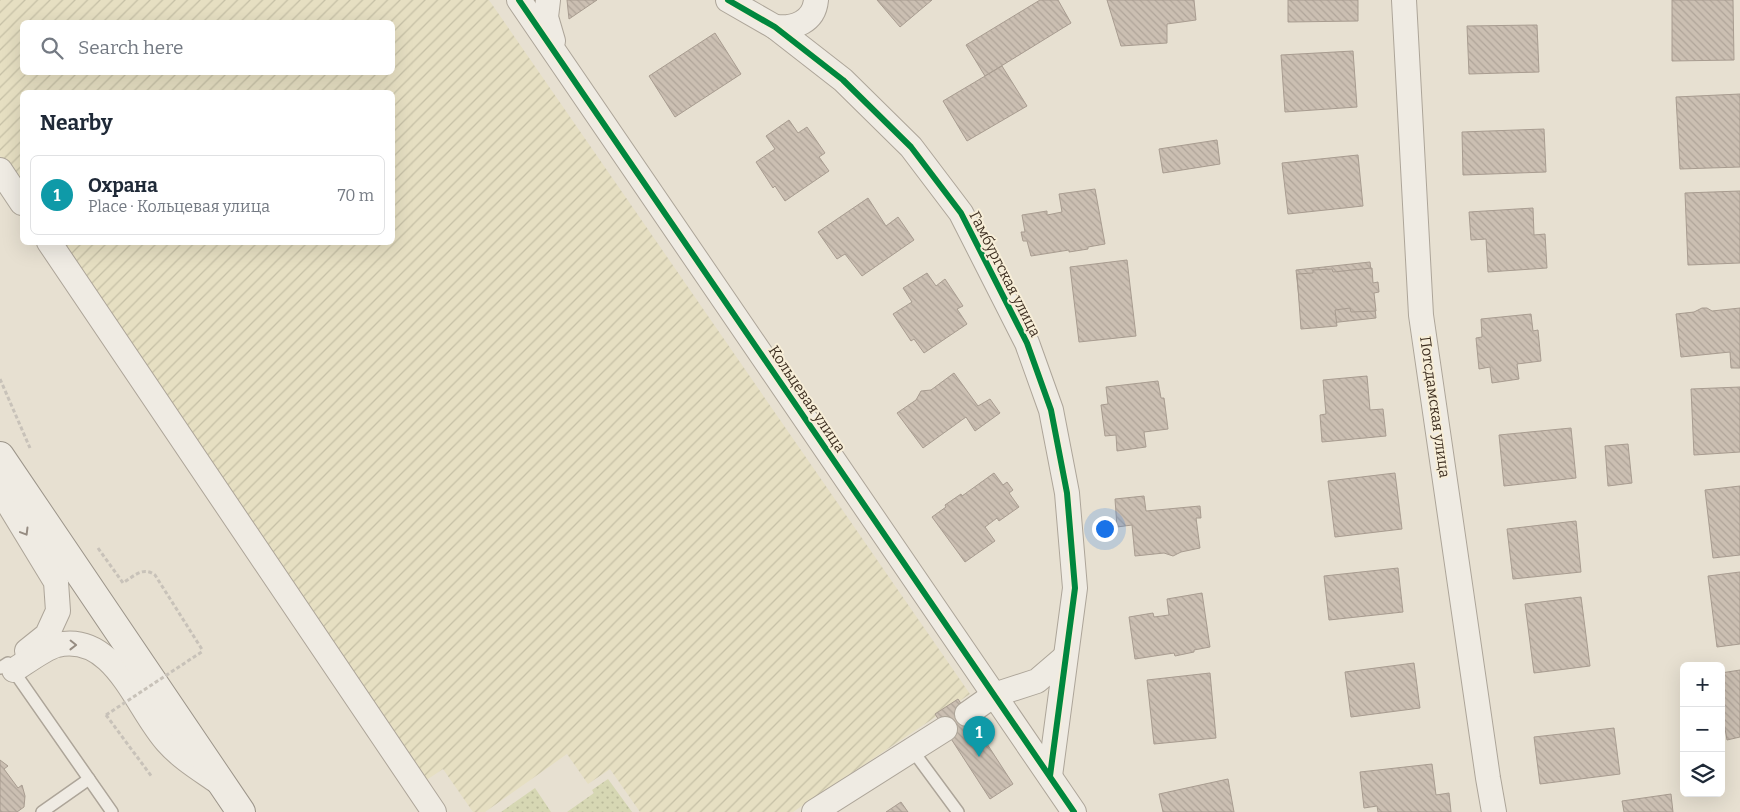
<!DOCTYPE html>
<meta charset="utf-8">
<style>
:root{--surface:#fff;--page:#f2f2f3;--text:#1f2937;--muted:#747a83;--line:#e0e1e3;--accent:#0f766e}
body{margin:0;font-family:Bitter,serif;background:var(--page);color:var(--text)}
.controls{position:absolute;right:15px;bottom:15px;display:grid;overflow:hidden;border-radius:8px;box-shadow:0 5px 20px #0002}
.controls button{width:45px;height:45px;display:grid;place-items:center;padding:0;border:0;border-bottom:1px solid var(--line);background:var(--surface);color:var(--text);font:25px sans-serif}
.you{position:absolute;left:1104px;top:528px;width:18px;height:18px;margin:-12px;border:4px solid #fff;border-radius:50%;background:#1a73e8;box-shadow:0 0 0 8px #1a73e833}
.badge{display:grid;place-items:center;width:32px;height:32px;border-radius:50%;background:var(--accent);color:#fff;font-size:16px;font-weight:700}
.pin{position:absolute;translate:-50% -41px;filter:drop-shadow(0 1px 2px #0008)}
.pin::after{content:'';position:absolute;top:26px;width:18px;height:15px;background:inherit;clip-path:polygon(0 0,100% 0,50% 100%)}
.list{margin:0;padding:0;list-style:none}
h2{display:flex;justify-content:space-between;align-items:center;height:65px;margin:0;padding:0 20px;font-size:21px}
h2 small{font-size:16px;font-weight:400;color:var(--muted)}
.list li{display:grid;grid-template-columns:32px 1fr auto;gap:15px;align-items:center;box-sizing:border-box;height:80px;margin:0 10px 10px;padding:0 10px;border:1px solid var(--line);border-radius:8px}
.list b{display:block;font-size:19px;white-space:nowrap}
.list p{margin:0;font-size:16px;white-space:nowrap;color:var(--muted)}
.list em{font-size:16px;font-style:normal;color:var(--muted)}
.icon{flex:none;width:28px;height:28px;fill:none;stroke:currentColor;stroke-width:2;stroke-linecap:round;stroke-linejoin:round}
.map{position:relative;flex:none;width:1740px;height:812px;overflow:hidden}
.search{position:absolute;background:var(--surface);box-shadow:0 5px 20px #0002;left:20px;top:20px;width:375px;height:55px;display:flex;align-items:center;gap:12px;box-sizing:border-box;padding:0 18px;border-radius:8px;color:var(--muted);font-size:19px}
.panel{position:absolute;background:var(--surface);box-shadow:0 5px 20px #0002;left:20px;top:90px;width:375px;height:155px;border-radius:8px}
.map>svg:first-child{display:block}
</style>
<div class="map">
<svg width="1740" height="812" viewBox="0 0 1740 812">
<defs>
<pattern id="farmland-furrows" width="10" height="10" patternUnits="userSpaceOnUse" patternTransform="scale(1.25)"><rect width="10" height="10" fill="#e6dfc2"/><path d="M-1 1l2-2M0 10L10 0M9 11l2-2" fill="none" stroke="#c6c0a6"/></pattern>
<pattern id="grass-dots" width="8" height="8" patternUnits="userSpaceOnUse" patternTransform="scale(1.25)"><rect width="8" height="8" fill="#d6d7b3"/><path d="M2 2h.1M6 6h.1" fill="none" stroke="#b9b99a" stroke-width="1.8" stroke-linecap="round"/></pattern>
<pattern id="building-back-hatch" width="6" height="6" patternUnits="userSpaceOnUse" patternTransform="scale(1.25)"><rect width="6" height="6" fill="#cbbfb2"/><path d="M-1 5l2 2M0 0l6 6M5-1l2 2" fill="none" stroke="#afa499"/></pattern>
</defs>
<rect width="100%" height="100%" fill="#e7e0d1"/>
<path fill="url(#farmland-furrows)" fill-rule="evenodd" d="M0,0H489L970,694L793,812H640L610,769L588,784L567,754L485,812H473L443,769L422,783L58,243L392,242V92H22V190L0,156ZM22,22H392V72H22Z"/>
<g fill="url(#grass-dots)">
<path d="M608,779L632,812H567L594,793L592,790Z"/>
<path d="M535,788L551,812H501Z"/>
</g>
<g fill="url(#building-back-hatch)" stroke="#a89c90">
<path d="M567,0H597L569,19Z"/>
<path d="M877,0H932L900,27Z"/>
<path d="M1040,0H1058L1071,23L985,76L966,45Z"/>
<path d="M1107,0H1194L1196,20L1167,24V43L1121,46Z"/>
<path d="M1288,0H1358V21L1288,22Z"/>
<path d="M1672,0H1733L1734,60L1672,61Z"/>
<path d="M1537,25L1539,72L1469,74L1467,26Z"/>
<path d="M715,33L741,74L675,117L649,76Z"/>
<path d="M1353,51L1357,107L1285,112L1281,55Z"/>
<path d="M1002,66L1027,106L967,141L943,101Z"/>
<path d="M1740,94V167L1680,169L1676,97Z"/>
<path d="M789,120L798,133L807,127L825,153L819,157L829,171L785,201L775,186L773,188L756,162L775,149L766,136Z"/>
<path d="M1544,129L1546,172L1463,175L1462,132Z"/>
<path d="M1217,140L1220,164L1163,173L1159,149Z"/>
<path d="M1358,155L1363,206L1288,214L1282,163Z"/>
<path d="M1095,189L1105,244L1088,247V249L1069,252V250L1031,256L1027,241H1023L1021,232H1025L1022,215L1047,211V215L1062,212L1059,194Z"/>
<path d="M1740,191V263L1688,265L1685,193Z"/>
<path d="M868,198L886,226L898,217L914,240L862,276L845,254L837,259L818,232Z"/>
<path d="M1533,208L1534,235L1545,234L1547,268L1488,272L1486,239L1471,240L1469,212Z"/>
<path d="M1127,260L1136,336L1079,342L1070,267Z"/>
<path d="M1370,262L1376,318L1302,326L1296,270Z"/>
<path d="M1372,268L1373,283L1378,282L1379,292L1374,293L1376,311L1351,312L1350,308L1335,310L1337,326L1301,329L1297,274L1313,273V270L1332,269L1333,272Z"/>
<path d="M927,273L936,286L945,279L963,306L957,309L967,324L924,353L914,339L911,341L893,314L912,302L903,288Z"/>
<path d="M1702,308H1707L1712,311L1740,308V368H1731L1730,352L1681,357L1676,314L1694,312Z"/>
<path d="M1531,314L1533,331L1538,330L1541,361L1517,364L1519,379L1492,383L1490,367L1479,369L1476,338L1482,337L1481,319Z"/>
<path d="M954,373L978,406L990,399L1000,413L975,431L966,417L923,448L897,413L916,400L921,391L931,390Z"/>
<path d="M1367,376L1370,410L1383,409L1386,436L1322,442L1320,415L1326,414L1323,380Z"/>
<path d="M1158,381L1161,398H1164L1168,429L1144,432L1146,447L1117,451L1116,435L1105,436L1101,405L1108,404L1106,387Z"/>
<path d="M1740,387V452L1694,455L1691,389Z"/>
<path d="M1571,428L1576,478L1504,486L1499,435Z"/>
<path d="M1628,444L1632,483L1608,486L1605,446Z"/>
<path d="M994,473L1003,485L1007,482L1013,490L1009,493L1019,507L999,521L997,518L985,527L995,541L965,562L932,517L946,507L945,505L961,494L962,496Z"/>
<path d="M1395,473L1402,529L1335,537L1328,481Z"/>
<path d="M1740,486V555L1713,558L1705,490Z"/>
<path d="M1144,496L1146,511L1200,506L1201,518H1196L1200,548L1181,552L1173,556L1164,553L1135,556L1132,525L1117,527L1115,499Z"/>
<path d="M1576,521L1581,572L1513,579L1507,529Z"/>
<path d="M1398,568L1403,612L1329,620L1324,576Z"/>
<path d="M1740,572V644L1717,647L1708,576Z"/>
<path d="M1202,593L1210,647L1194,650V652L1175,656L1174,653L1135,659L1129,617L1153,613L1154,617L1169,615L1167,599Z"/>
<path d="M1581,597L1590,666L1534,673L1525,604Z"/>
<path d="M1414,663L1420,708L1351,717L1345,672Z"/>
<path d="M1740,670V737L1727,740L1721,706V673Z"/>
<path d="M1210,673L1216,738L1154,744L1147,680Z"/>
<path d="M958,699L1013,784L990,799L935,714Z"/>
<path d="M1614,728L1620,774L1540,784L1534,737Z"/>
<path d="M0,760L8,766L4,769L18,788L22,785L25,796L24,807L17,812H0Z"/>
<path d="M1432,764L1436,795L1449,793L1451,812H1378L1377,806L1364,808L1360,772Z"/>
<path d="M1228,779L1234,812H1163L1159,794Z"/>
<path d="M1671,794L1673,812H1624L1622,801Z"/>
<path d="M901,802L908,812H886Z"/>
</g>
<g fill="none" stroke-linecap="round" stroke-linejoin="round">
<g stroke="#ada599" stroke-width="14">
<g id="lane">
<path d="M0,668L8,663L112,812"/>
<path d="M913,751L958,812"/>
<path d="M42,812L89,779"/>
</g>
</g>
<g stroke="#ada599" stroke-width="26">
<g id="street">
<path d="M519,0L1074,812"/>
<path d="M548,0L546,17L553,41"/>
<path d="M728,0L775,27L843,80L911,147L961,213L1027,343L1051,410L1067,493L1075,588L1050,776"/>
<path d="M1404,0L1421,315L1488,778L1494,812"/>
<path d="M775,27C794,29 814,22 816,0"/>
<path d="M0,170L22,203"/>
<path d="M49,242L434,812"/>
<path d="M0,490L56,582L58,611L47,635L27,651"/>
<path d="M14,670C24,664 45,648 57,645C115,632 136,708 167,742C181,758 201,770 218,782"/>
<path d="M967,714L994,695L1037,681L1065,657"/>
<path d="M814,812L945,729"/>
</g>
</g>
<g stroke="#9c958a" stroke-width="30">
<path id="secondary" d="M0,456L241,812"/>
</g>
<g stroke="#c8c2b9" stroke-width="3" stroke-dasharray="4 2.5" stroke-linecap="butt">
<path d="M0,379L30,448"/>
<path d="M98,548L123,583C134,576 143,566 155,575L203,651"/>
<path d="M106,715L152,777"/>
</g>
<use href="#lane" stroke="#efebe3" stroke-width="11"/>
<use href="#street" stroke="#efebe3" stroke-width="24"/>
<use href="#secondary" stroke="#efebe3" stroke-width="28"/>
<path stroke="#c8c2b9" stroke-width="3" stroke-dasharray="4 2.5" stroke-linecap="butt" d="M106,715L203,651"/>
<g stroke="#f7eed8" stroke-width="9">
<g id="cycleway">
<path d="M519,0L1074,812"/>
<path d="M728,0L775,27L843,80L911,147L961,213L1027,343L1051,410L1067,493L1075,588L1050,776"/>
</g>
</g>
<use href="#cycleway" stroke="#00873e" stroke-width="6"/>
</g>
<defs><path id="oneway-chevron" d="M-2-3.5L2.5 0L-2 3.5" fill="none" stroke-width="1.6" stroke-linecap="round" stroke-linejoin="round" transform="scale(1.25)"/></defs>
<g stroke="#968c82">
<use href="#oneway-chevron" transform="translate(25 532) rotate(59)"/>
<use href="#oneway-chevron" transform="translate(73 645) rotate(1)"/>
</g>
<g text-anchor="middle" stroke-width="4" stroke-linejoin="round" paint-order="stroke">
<g font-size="15" fill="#3d2e20" stroke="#f7eed8">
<text transform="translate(1005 274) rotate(63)" y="5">Гамбургская улица</text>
<text transform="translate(807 399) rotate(56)" y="5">Кольцевая улица</text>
<text transform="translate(1435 407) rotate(82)" y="5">Потсдамская улица</text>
</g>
</g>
</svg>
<div class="controls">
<button>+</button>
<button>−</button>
<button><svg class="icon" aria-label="layers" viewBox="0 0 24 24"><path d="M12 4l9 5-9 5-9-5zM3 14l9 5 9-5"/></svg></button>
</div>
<div class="you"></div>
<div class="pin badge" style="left:979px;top:757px;background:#0f9aa8">1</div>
<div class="search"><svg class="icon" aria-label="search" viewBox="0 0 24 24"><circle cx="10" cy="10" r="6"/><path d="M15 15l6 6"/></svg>Search here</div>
<section class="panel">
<h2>Nearby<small></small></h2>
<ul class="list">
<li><span class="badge" style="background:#0f9aa8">1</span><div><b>Охрана</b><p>Place · Кольцевая улица</p></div><em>70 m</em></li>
</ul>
</section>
</div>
